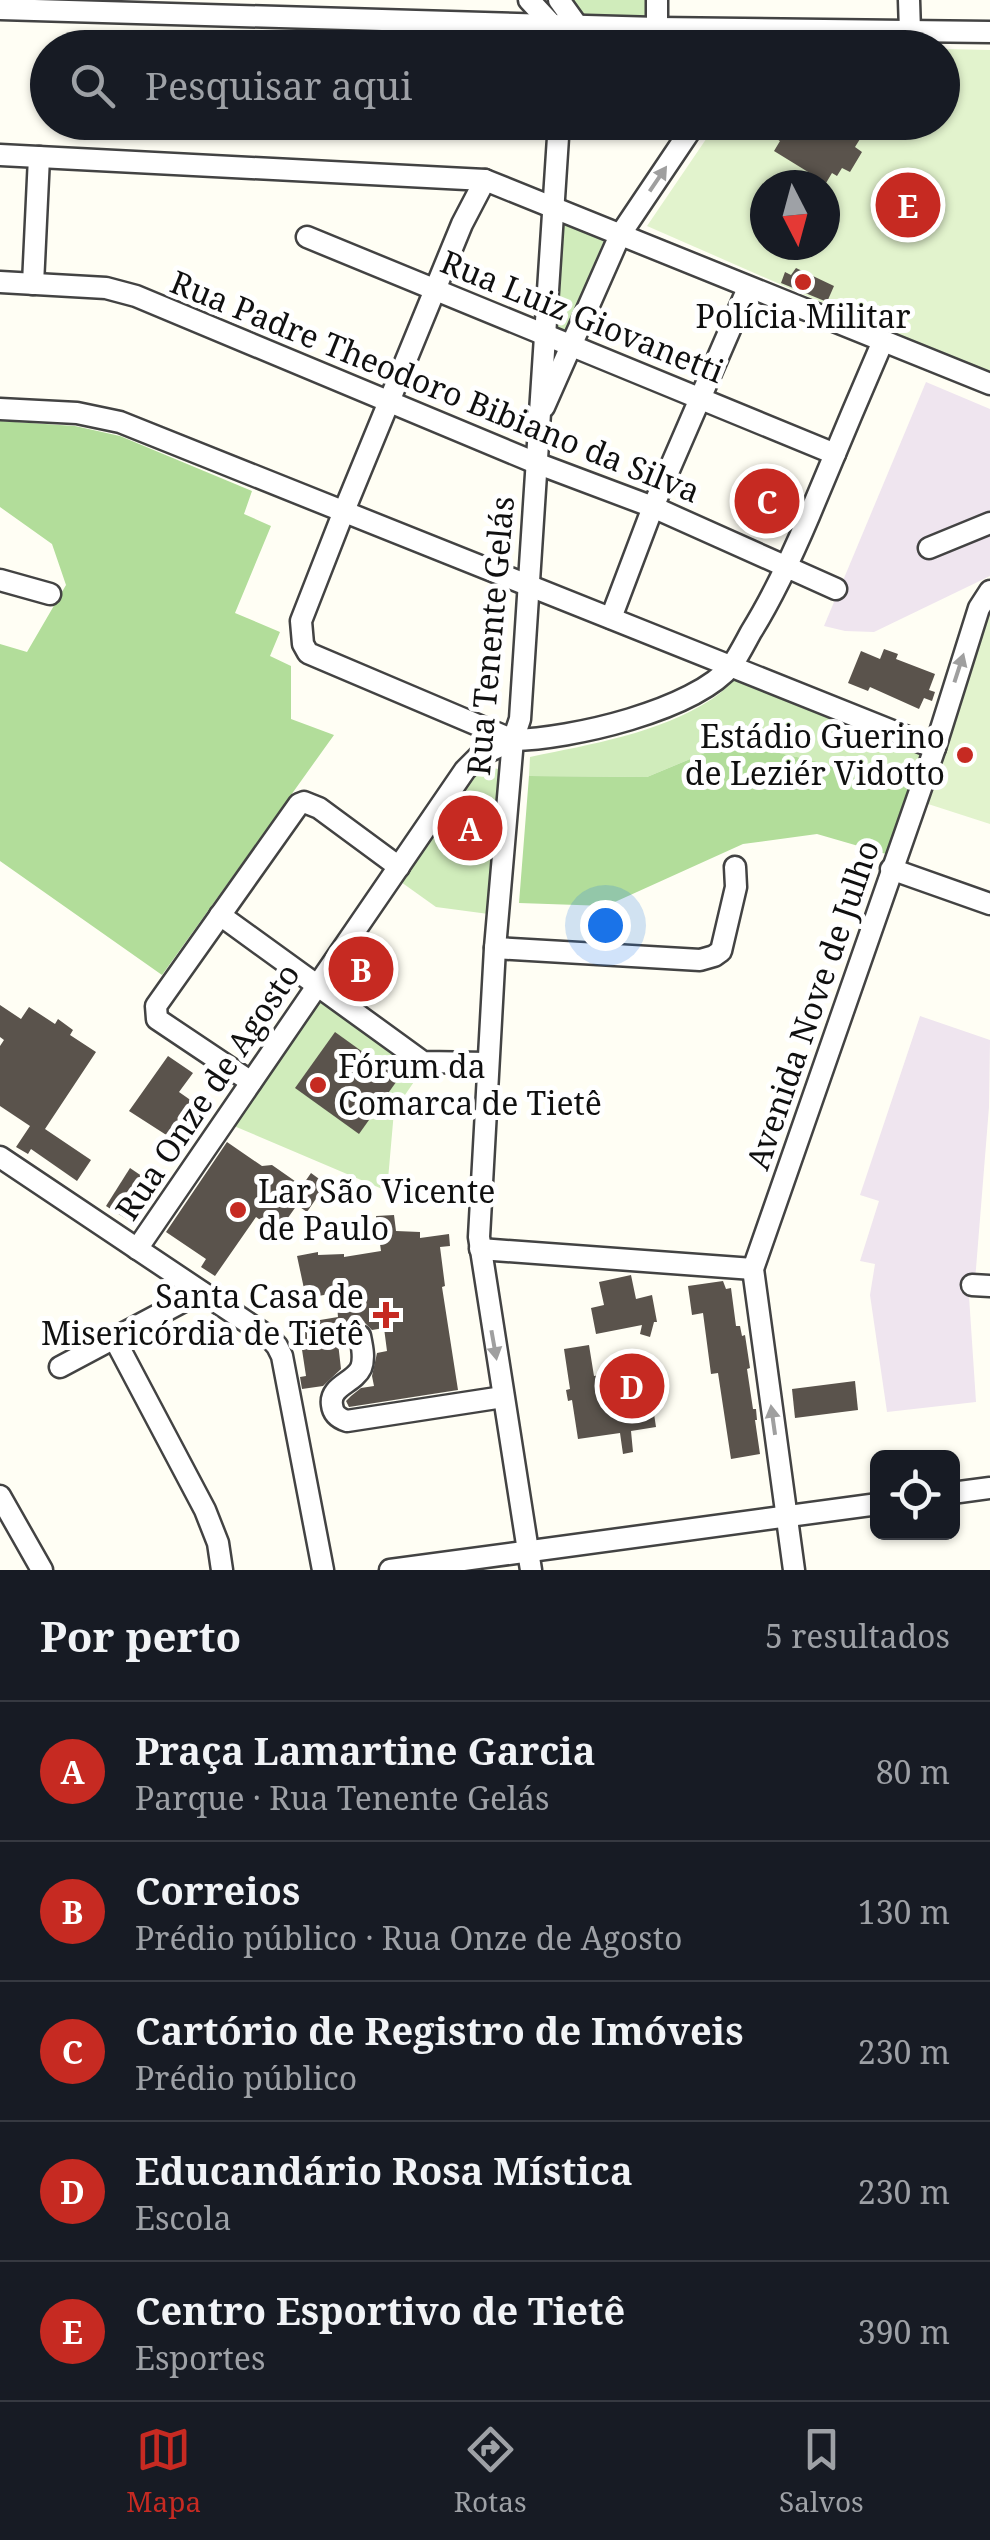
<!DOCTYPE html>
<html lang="pt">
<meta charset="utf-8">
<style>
:root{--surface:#171b24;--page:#242831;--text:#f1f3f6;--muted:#9ea1a6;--line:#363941;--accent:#c62a22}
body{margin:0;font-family:"Noto Serif",serif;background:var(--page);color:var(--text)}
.controls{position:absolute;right:30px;bottom:30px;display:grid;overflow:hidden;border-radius:15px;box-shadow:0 2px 8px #0004}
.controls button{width:90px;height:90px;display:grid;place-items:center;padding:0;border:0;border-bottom:2px solid var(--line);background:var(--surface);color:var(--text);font:50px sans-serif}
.compass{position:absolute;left:750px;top:170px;width:90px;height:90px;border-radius:50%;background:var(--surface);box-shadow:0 2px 8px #0004;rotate:174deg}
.you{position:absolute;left:605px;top:925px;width:35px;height:35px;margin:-25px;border:8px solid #fff;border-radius:50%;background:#1a73e8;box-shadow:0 0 0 15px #1a73e833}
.badge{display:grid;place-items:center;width:65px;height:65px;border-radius:50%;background:var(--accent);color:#fff;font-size:32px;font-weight:700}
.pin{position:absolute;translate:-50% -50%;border:5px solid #fff;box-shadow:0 2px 10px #0006}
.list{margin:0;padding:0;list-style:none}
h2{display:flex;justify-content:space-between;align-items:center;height:130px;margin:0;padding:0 40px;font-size:42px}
h2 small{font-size:32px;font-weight:400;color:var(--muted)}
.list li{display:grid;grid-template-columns:65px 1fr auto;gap:30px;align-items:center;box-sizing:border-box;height:140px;padding:0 40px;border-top:2px solid var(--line)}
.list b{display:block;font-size:38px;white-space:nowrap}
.list p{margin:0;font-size:32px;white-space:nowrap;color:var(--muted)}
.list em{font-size:32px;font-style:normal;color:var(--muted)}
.icon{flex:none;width:55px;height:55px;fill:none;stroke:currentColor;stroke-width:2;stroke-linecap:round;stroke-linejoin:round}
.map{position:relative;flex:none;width:990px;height:1570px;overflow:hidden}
.search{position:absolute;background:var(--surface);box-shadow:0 2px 8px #0004;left:30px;right:30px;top:30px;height:110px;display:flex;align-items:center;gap:25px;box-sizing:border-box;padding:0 35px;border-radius:55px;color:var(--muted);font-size:38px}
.sheet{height:830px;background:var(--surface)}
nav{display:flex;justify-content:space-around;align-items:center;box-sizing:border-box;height:140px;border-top:2px solid var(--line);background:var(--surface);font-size:28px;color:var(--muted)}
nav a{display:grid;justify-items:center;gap:5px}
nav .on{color:var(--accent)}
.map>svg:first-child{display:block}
</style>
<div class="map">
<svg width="990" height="1570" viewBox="0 0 990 1570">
<rect width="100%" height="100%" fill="#fffef4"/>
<g fill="#efe5ef">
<path d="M926,382L990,409V576L874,632L845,631L824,626Z"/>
<path d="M920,1016L990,1040L989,1107L975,1281H968L976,1402L887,1412L870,1295L875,1264L860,1261L879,1201L860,1195Z"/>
</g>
<g fill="#d0ecbb">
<path d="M567,0H648V22L587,18Z"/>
<path d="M561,219L605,238L565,331L554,327Z"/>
<path d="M736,678L923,752L915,774L888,765L858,771L731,742L647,777L529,776L530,757C591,744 658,734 712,699C721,693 729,685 736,678Z"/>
<path d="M492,768L506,770L496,915L436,907L401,882L476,775Z"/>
<path d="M320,1000L420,1073L394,1111L387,1191L234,1126Z"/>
</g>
<g fill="#b2dd9a">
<path d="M0,421L75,426L120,436L252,491L244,514L271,526L235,613L280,632L270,656L291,666V719L334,735L162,975L0,861V644L27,652L66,585L52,544L0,507Z"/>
<path d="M731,742L858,771L888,765L915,774L886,854L817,834L743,844L606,906L519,903L529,776L647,777Z"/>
</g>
<g fill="#e2f3cd" fill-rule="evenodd">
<path d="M943,49L990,50V375L870,326L862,320L647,226L717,123L942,122ZM765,185H825V245H765Z"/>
<path d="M990,609V824L925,803Z"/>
</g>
<g fill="#5a534c">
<path d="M768,122H864L855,136L860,139L855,147L862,152L850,172L842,168L837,176L832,173L826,183L774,151L780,141L762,130Z"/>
<path d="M796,268L834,286L827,302L781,283L785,272L791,275Z"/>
<path d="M752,483L788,500L779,520L745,502Z"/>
<path d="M884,649L898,654L896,659L935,674L929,690L935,692L932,701L924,698L919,709L870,687L868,691L848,683L861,651L880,659Z"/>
<path d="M363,946L382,959L357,995L338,982Z"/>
<path d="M0,1005L21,1019L29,1007L55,1024L58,1019L73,1030L70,1035L96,1052L45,1129L91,1160L77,1181L31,1149L28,1154L16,1147L30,1126L0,1106V1046L4,1040L0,1037Z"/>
<path d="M335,1032L399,1078L359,1134L295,1088Z"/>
<path d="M168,1056L193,1073L179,1092L209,1113L191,1134L180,1126L171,1138L129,1111Z"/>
<path d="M227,1142L262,1166L272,1165L302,1186L311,1173L326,1184L307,1212L297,1205L278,1232L256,1217L215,1276L201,1267L206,1259L166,1232Z"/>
<path d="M130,1168L152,1183L128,1220L106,1206Z"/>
<path d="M394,1215L396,1231L420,1232V1238L449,1234L450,1246L440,1247L445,1286L442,1287L458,1390L349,1407L346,1401L351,1396L361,1388L374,1386L372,1376L377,1353L387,1351L384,1328L372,1330L365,1323L358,1322L350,1326L347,1333L337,1334L341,1369L323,1386L302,1389L300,1377L306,1376L299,1330L314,1327V1321L338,1317L336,1293L306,1298L297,1256L318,1252V1255L344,1254V1257L381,1251L376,1216Z"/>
<path d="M631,1275L636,1299L652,1295L657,1322H654L650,1337L640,1334L642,1325L596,1334L591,1308L604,1305L599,1282Z"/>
<path d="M723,1281L726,1289L731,1288L736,1326H740L742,1336L745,1335L750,1368L747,1369L753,1409H756L757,1420H755L760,1454L731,1459L718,1373L711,1374L703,1313L692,1315L688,1286Z"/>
<path d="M589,1345L594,1376L647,1368L656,1427L631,1431L633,1452L623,1454L620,1433L578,1439L572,1400L568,1401L566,1390L570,1389L564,1349Z"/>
<path d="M855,1381L858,1410L795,1418L792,1389Z"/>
</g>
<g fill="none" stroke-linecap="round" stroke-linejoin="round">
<g stroke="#434343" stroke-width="25">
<g id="minor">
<path d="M529,0L557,30L564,47"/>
<path d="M559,0L577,25L573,30"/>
<path d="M657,0V28"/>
<path d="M909,0L910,32"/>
<path d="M0,9L657,28L990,32"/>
<path d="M0,155L485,180L990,384"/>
<path d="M485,180L462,224L344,511L301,621L303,644L308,653L513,740C570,739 694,711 732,665C739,655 745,643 751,632C774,595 792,556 809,516C833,458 858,399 883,341"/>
<path d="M307,237L835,454"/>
<path d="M0,282L106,288L136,296L536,463L653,507L836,589"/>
<path d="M33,284L39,157"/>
<path d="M544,407L620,235L696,122"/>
<path d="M0,409L77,413L120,422L935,748"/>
<path d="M929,548L990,523"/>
<path d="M0,580L50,594"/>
<path d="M611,618L653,507L748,288"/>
<path d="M891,869L990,904"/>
<path d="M220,915L423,1062L487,1063"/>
<path d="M495,948L700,960L714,956L721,951L736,887L735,867"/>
<path d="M251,1082L157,1019L156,1006L299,804L304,802L319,808L399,867"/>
<path d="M0,1157L269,1337L277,1346L282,1356L323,1570"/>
<path d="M137,1249L465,770L479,756L513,740"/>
<path d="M480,1249L753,1269"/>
<path d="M972,1285L990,1286"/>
<path d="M360,1336C362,1346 365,1358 361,1368C354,1383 329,1386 332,1405C333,1414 338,1418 347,1421L503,1397"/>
<path d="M114,1338L205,1510L218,1543L222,1570"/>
<path d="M60,1367L201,1292"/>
<path d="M952,1493L990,1488"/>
<path d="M0,1496L42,1570"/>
<path d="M390,1570L878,1504"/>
<path d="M531,1570L479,1237L495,948L513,740L520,719L559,122"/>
<path d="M794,1570L753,1269L935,748L979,608L990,591"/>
</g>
</g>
<use href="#minor" stroke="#fff" stroke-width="20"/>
</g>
<defs><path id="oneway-solid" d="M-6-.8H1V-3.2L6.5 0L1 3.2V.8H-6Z" transform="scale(2.5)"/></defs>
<g fill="#9f9f9f">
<use href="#oneway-solid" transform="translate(658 179) rotate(-56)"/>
<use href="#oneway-solid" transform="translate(959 668) rotate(-72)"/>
<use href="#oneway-solid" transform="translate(494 1345) rotate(80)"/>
<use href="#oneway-solid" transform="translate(773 1420) rotate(-98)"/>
</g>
<g fill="#c62a22" stroke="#fff" stroke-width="4">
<circle cx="803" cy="282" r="10"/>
<circle cx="965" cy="755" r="10"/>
<circle cx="318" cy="1085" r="10"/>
<circle cx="238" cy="1210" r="10"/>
<path d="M381 1300h10v10h10v10h-10v10h-10v-10h-10v-10h10z"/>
</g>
<g text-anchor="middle" stroke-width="10" stroke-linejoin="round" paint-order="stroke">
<g font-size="32" fill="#101010" stroke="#fff">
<text transform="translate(582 317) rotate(22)" y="11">Rua Luiz Giovanetti</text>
<text transform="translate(435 387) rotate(22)" y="11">Rua Padre Theodoro Bibiano da Silva</text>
<text transform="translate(491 636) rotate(-85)" y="11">Rua Tenente Gelás</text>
<text transform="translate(813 1005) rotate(-71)" y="11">Avenida Nove de Julho</text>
<text transform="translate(208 1092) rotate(-56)" y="11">Rua Onze de Agosto</text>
</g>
<g font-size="32" fill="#101010" stroke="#fff" text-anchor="end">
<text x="803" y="328" text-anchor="middle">Polícia Militar</text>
<text x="945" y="748">Estádio Guerino<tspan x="945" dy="37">de Leziér Vidotto</tspan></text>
<text x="338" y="1078" text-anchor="start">Fórum da<tspan x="338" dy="37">Comarca de Tietê</tspan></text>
<text x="258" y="1203" text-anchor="start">Lar São Vicente<tspan x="258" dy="37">de Paulo</tspan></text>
<text x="364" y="1308">Santa Casa de<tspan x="364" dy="37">Misericórdia de Tietê</tspan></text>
</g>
</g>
</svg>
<div class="controls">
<button><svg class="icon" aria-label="locate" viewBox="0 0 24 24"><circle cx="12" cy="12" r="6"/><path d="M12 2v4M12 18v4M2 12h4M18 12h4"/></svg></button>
</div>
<svg class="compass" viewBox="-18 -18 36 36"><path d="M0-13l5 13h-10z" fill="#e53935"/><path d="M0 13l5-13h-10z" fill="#9ea1a6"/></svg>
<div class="you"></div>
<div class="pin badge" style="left:470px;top:828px">A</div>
<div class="pin badge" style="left:361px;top:969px">B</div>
<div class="pin badge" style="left:767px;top:501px">C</div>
<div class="pin badge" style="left:632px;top:1386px">D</div>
<div class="pin badge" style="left:908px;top:205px">E</div>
<div class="search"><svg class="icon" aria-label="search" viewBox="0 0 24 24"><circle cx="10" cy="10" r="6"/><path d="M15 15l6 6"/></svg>Pesquisar aqui</div>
</div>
<section class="sheet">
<h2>Por perto<small>5 resultados</small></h2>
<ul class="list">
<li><span class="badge">A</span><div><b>Praça Lamartine Garcia</b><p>Parque · Rua Tenente Gelás</p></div><em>80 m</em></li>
<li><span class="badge">B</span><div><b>Correios</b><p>Prédio público · Rua Onze de Agosto</p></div><em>130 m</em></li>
<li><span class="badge">C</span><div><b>Cartório de Registro de Imóveis</b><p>Prédio público</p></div><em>230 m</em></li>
<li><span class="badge">D</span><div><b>Educandário Rosa Mística</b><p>Escola</p></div><em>230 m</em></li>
<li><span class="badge">E</span><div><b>Centro Esportivo de Tietê</b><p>Esportes</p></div><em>390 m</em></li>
</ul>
</section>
<nav>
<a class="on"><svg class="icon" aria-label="map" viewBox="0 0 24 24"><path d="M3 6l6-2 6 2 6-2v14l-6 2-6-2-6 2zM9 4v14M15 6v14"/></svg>Mapa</a>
<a><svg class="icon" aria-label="directions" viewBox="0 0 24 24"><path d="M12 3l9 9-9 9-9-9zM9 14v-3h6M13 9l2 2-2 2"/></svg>Rotas</a>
<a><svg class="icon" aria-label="saved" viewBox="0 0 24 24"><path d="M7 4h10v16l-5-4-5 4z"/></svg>Salvos</a>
</nav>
